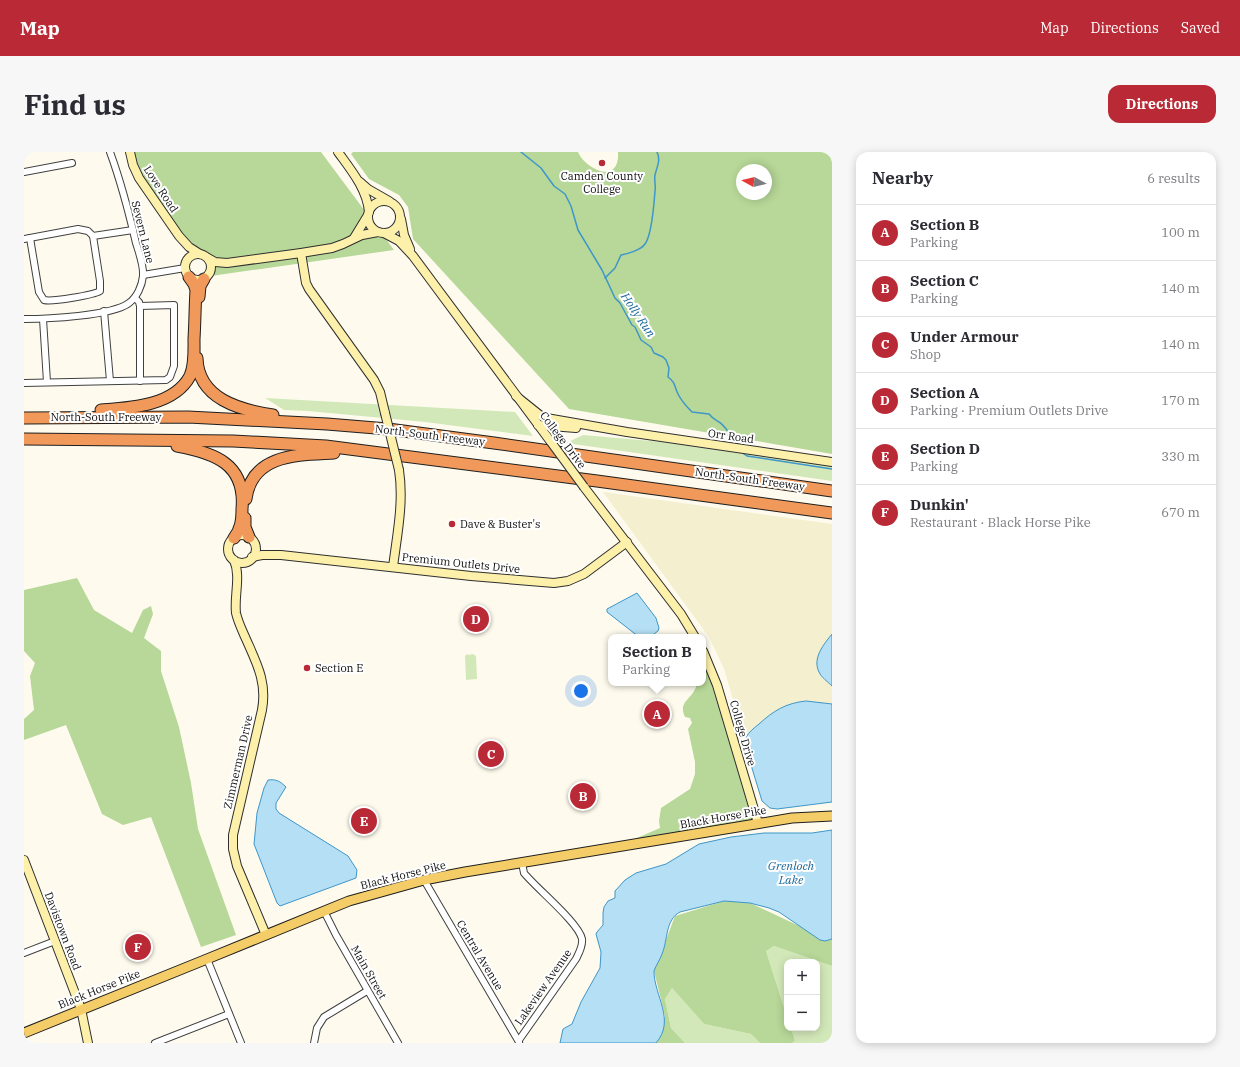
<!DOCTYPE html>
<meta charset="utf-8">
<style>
:root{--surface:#fff;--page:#f7f7f7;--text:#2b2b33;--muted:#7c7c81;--line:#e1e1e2;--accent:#b92a36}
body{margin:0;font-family:"IBM Plex Serif",serif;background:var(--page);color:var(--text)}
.controls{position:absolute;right:12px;bottom:12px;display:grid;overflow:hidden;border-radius:8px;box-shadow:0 2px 10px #0003}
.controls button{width:36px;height:36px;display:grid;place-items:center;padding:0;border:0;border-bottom:1px solid var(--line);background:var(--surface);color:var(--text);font:20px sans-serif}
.compass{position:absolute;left:712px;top:12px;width:36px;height:36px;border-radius:50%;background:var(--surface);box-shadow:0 2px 10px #0003;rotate:278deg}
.you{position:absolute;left:557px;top:539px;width:14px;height:14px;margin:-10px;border:3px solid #fff;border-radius:50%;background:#1a73e8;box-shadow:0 0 0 6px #1a73e833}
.badge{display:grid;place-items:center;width:26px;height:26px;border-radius:50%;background:var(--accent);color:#fff;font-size:13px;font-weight:700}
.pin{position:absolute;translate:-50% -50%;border:2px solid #fff;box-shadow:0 1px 4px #0006}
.popup{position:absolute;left:584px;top:482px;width:98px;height:52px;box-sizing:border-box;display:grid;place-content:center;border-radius:8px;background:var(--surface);filter:drop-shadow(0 1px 3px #0005);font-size:13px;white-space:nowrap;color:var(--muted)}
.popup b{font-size:15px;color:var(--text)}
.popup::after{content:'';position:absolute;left:50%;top:100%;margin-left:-8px;border:8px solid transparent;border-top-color:var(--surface)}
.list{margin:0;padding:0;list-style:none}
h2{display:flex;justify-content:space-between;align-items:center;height:52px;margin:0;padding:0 16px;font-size:17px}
h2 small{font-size:13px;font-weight:400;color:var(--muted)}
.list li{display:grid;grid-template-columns:26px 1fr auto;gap:12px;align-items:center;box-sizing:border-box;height:56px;padding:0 16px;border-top:1px solid var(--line)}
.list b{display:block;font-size:15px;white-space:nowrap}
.list p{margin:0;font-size:13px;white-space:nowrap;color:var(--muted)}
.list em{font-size:13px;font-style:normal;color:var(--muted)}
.map{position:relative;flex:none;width:808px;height:891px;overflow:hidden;border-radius:12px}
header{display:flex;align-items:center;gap:24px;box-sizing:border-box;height:56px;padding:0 20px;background:var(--accent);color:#fff}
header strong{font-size:19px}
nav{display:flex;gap:22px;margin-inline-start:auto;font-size:14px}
.intro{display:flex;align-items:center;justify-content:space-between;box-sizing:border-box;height:96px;padding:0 24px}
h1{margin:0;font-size:28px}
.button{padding:10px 18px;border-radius:12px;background:var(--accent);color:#fff;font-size:14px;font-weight:700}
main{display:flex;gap:24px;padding:0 24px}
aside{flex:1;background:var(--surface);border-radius:12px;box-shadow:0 2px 10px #0003}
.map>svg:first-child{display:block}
</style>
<header>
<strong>Map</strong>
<nav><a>Map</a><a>Directions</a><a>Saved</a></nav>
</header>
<div class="intro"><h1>Find us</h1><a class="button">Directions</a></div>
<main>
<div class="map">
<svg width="808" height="891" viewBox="0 0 808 891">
<rect width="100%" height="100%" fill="#fefbee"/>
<path fill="#f3efcf" d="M579,340L808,372V552L771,550L720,585L700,517L685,485Z"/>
<g fill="#d3e8b9">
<path d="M241,246L491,260L509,284L401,270L284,259L260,258Z"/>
<path d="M559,283L639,290L808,314V329L542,291Z"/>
<path d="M443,502L444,503L449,502L452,504L453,527L442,528L441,504Z"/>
<path d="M750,794L808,814V891H768L771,889L767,876H793V810H763V865L742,799Z"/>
<path d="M648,836L680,872L727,882L736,891H661L647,876L641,847Z"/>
</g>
<g fill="#b7d898" fill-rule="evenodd">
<path d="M109,0H297L370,98L187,124L186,103L172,94L159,84L117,25Z"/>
<path d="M329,0H554C561,17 596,34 594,0H808V302L545,257L389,87L384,55L375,43L345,27L327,2ZM718,18H742V42H718Z"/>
<path d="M53,426L70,458L108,481L119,458L127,454L129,462L120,486L137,499V519L155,575L167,631L174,677L212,783L177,795L127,665L99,673L78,662L42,573L0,588V567L10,558L6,524L11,511L0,499V438Z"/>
<path d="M679,500L734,671L592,695L636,676L635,669L637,656L666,637L671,622V610L664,577L668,571L666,566L661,565C653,548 670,548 673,531H679Z"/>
<path d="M700,749L726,751L805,788L808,785V814L750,794L742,799L763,865V876H767L771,889L768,891H736L727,882L680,872L648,836L641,847L647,876L661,891H630L641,864L630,819L651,764Z"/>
</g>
<g fill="#b4dff4" stroke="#3e96c9">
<path d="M613,441L632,466L635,476L634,479L626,485H615L583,460V457Z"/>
<path d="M808,482V534C804,530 797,525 795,520C788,506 800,492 808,482Z"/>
<path d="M782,549L808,552V650L753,657L746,656L738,649L727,613L729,601L722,585C725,580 730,576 735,572C749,559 762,551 782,549Z"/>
<path d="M244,628C252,627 256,629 262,635L252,651V657L255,661L324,704L333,718L332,726L256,754L253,751L230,692L233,661L240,636Z"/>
<path d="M808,678V787L801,789L796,788L755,760L745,756L726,751L700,749L656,760C641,768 644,788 638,802C636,808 632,813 630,819C630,844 652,868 632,891H536L539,877L548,872L557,850L576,816L577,800L572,782L573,780L579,773V761L580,755L584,749L591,746V739L601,728L612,721L642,712L675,692L707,685L740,681H788Z"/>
</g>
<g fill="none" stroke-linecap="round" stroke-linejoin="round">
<g stroke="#3e96c9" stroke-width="1.5">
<path d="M497,0L517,16L530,34L541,42L547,54L554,78L578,118L591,146L596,151L608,173L611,175L617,188L627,195L630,201L639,205L642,208L645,216L644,225C652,231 650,234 654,242C657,248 663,255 668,260L685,262C689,267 690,267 695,270C699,272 711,288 714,293"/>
<path d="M581,126L591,116L597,103C603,102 617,98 621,92C628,83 630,52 631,39C632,34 630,28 631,23C633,14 637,9 633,0"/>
<path d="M717,300L723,304L808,317"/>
</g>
<g stroke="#404040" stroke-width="8">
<g id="street">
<path d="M0,20L48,11"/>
<path d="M6,86L15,140L20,148C28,150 70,143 76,139V129L69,84"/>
<path d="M0,87L54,77L64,79L69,84L109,78"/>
<path d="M119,123L161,116"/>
<path d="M111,146L115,150L116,154V229"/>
<path d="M80,159L86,229"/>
<path d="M0,167C22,167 88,164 105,151C113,145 118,134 119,124C120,114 115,101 112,91C105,61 97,30 86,0"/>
<path d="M19,167L23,230"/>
<path d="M0,231L142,228L146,225L150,214V153L116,154"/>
<path d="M400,728L495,890"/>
<path d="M300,759L312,783L374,891"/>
<path d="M0,801L31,789"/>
<path d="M183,807L217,891"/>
<path d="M495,888L552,807C555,801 559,794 558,787C555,771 512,736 500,721L498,711"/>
<path d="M131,891L205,862"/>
<path d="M290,891L293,876L300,865L343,839"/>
</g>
</g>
<g stroke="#2f2f2f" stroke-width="10">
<g id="secondary">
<path d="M106,0L109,13L115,26L155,84L165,95L176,102"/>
<path d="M314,0C327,18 343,37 345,60"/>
<path d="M336,30L344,37L365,49"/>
<circle cx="360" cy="65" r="16"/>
<path d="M377,67L380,83L386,97"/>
<path d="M360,81L375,89L389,104L527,290"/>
<path d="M330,86L344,63"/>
<path d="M277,101L282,131L285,137L350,228L356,240L361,261"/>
<circle cx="174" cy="115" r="13"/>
<path d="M184,106L191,110L203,111L277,101L308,96L319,92L338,83L354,80"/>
<path d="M492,244L517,264L528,267L603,280L808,310"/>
<path d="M514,273L552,276"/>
<path d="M560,335L657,462L671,485"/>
<circle cx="218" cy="397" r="14"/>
<path d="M228,405L238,403H257L447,424L530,431L544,429L560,422L603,390"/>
<path d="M210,408C217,425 210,443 212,461C214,470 218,478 222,487C233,512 243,530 238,558L209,683V697L213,714L242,783"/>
<path d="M369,415C373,383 380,350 375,318"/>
<path d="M679,499L693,533L734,671"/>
<path d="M0,708L57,857L64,891"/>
</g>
</g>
<g stroke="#1e1e1e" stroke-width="11">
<path id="primary" d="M0,881L183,807L325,749L400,728L441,720L768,666L808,664"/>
</g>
<g stroke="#1e1e1e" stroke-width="13">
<g id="highway">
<path d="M175,145L176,134L180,127"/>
<path d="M173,206C174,247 216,258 249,263"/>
<path d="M77,258C106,256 150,254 166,224C171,213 170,199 170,187C171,171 171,154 172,138L170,132L165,125"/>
<path d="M0,266L164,265L303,272L364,277L470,291L808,339"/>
<path d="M0,287L209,289L302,294L573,329L808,361"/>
<path d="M153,294C191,301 222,312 218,357C218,368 217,377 210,386"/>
<path d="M222,347C228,301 276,303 310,301"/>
<path d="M221,366V375L225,385"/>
</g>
</g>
<use href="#street" stroke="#fff" stroke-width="6"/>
<use href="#secondary" stroke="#fcf0ab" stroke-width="8"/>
<use href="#primary" stroke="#f4cd68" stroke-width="9"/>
<use href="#highway" stroke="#f0995b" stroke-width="11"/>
<g stroke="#2f2f2f" stroke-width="10" stroke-linecap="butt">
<g id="secondary-bridge">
<path d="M361,261L375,318"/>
<path d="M527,290L560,335"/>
</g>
</g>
<use href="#secondary-bridge" stroke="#fcf0ab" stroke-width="8"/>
</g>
<g fill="#b92a36" stroke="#fff" stroke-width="1.5">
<circle cx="578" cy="11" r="4"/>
<circle cx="428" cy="372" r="4"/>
<circle cx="283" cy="516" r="4"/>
</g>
<g text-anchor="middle" stroke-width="4" stroke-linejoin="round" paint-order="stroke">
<g font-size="11" fill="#0d0d0d" stroke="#fff" text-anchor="start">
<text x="578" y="28" text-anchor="middle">Camden County<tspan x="578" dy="13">College</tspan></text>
<text x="436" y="376">Dave &amp; Buster's</text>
<text x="291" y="520">Section E</text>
</g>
<g font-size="11" fill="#0d0d0d" stroke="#fff">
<text transform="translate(137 37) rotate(57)" y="4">Love Road</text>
<text transform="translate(119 80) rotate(76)" y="4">Severn Lane</text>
<text x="82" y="269">North-South Freeway</text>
<text transform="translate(406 283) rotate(7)" y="4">North-South Freeway</text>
<text transform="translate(707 284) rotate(8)" y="4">Orr Road</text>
<text transform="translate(539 288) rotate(53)" y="4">College Drive</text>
<text transform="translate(726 327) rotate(8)" y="4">North-South Freeway</text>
<text transform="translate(437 411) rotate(6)" y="4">Premium Outlets Drive</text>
<text transform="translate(719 581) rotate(74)" y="4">College Drive</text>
<text transform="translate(214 610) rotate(-77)" y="4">Zimmerman Drive</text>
<text transform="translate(699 665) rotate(-10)" y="4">Black Horse Pike</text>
<text transform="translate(379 723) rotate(-14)" y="4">Black Horse Pike</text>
<text transform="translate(39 779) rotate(69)" y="4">Davistown Road</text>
<text transform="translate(456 803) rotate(59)" y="4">Central Avenue</text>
<text transform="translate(345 820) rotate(60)" y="4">Main Street</text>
<text transform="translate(519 835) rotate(-55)" y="4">Lakeview Avenue</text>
<text transform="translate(75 837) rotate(-22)" y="4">Black Horse Pike</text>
</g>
<g font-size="12" font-style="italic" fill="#1a679b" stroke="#fff">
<text transform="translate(614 163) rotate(56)" y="4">Holly Run</text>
<text x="767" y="718">Grenloch<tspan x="767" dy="14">Lake</tspan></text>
</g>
</g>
</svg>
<div class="controls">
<button>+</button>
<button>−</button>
</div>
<svg class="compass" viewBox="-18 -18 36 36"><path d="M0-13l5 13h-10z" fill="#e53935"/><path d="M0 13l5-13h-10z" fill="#7c7c81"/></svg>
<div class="you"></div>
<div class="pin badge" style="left:633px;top:562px">A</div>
<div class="popup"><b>Section B</b>Parking</div>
<div class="pin badge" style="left:559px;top:644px">B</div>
<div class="pin badge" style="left:467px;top:602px">C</div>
<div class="pin badge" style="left:452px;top:467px">D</div>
<div class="pin badge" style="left:340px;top:669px">E</div>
<div class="pin badge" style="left:114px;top:795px">F</div>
</div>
<aside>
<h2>Nearby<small>6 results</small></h2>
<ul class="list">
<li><span class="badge">A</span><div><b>Section B</b><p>Parking</p></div><em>100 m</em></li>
<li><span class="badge">B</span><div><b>Section C</b><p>Parking</p></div><em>140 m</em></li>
<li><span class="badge">C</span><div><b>Under Armour</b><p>Shop</p></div><em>140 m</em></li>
<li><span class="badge">D</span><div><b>Section A</b><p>Parking · Premium Outlets Drive</p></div><em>170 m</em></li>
<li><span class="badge">E</span><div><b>Section D</b><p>Parking</p></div><em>330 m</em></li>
<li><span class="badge">F</span><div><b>Dunkin'</b><p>Restaurant · Black Horse Pike</p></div><em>670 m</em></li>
</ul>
</aside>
</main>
